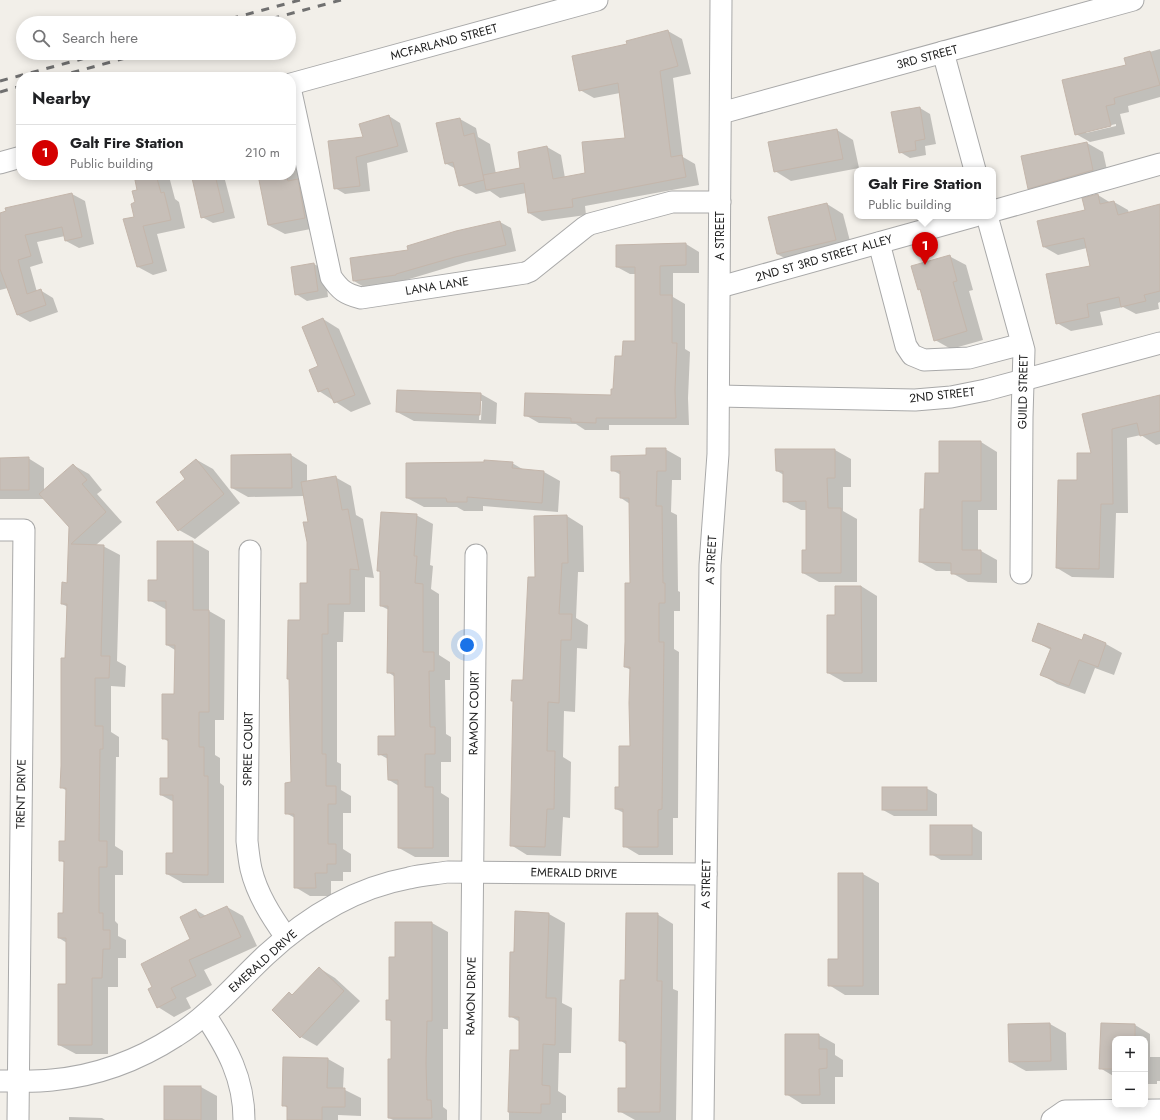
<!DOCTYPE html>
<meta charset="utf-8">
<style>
:root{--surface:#fff;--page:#f2f2f2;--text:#202124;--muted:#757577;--line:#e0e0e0;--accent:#d40000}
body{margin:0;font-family:Jost,sans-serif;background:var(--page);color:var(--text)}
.controls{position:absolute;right:12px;bottom:12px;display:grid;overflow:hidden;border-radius:8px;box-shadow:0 2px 10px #0003}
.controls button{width:36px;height:36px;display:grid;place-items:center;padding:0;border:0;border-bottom:1px solid var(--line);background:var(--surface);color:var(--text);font:20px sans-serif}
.you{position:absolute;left:467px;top:645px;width:14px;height:14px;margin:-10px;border:3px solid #fff;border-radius:50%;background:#1a73e8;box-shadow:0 0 0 6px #1a73e833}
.badge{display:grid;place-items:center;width:26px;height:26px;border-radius:50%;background:var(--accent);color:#fff;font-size:13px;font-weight:700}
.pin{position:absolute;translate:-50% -33px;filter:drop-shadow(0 1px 2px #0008)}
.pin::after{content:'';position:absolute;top:21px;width:14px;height:12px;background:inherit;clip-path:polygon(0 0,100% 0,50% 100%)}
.popup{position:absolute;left:854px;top:167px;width:142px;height:52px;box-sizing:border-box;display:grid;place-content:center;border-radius:8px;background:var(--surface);filter:drop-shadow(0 1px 3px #0005);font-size:13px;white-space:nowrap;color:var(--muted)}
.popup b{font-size:15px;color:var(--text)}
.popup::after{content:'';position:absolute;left:50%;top:100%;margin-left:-8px;border:8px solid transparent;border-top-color:var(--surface)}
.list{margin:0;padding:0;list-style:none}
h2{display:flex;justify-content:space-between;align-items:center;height:52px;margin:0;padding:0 16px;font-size:17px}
h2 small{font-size:13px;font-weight:400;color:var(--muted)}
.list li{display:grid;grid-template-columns:26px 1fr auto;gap:12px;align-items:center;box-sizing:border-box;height:56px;padding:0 16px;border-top:1px solid var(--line)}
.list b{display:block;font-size:15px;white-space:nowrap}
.list p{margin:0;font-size:13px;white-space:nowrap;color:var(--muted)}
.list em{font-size:13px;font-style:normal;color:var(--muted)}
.icon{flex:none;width:22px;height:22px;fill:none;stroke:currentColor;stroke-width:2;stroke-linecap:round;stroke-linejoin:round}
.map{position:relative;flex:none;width:1160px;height:1120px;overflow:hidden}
.search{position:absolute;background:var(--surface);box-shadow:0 2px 10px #0003;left:16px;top:16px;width:280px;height:44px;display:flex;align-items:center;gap:10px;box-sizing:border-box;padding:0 14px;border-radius:22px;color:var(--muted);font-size:15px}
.panel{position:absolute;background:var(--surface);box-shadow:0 2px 10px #0003;left:16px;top:72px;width:280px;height:108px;border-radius:16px}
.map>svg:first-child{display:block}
</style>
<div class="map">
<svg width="1160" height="1120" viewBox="0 0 1160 1120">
<rect width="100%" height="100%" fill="#f2efe9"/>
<g fill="#0003" fill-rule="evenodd">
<path d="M668,31L682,39L691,74L673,78L683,157L695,164L699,185L585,206L586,215L542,221L529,213L526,193L500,198L490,191L476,194L460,185L456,169L445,163L460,119L476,128L478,137L490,144L496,174L522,168L547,147L561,155L565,178L586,174L626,139L620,93L594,98L580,90L628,45Z"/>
<path d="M1160,49V97L1128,106L1129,112L1120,114L1125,134L1090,142L1076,134L1127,66L1125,59ZM1116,124V126L1086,133V131Z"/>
<path d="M920,108L930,114L936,144L925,146L926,155L910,158L900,152Z"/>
<path d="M389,116L400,123L408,152L367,163L370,191L345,194L335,188L364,138Z"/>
<path d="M837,130L853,140L859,168L791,181L775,171Z"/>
<path d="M1087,143L1103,152L1109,179L1045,197L1029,188Z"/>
<path d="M291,162L299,167L321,227L285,234L268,225L259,175H291Z"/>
<path d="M138,175H161L170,180L175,199L179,202L185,228L157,234L167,271L153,275L138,267L135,218L139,191Z"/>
<path d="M209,175H217L225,180L235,218L213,223L202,217Z"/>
<path d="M72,194L85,201L94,244L79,248L66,241L65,236L37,242L43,263L30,267L37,292L40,290L53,298L58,312L30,322L18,315L8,288L0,290V214L7,212L6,209Z"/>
<path d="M1098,195L1111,203L1114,202L1128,210L1129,213L1160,205V302L1158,303L1159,309L1136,314L1123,307L1100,312L1103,325L1071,331L1057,323L1091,266L1087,248L1058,255L1044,247L1086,210Z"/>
<path d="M827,204L843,214L852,249L794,263L777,254Z"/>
<path d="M500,222L511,228L516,251L466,262L406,280V281L364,287L354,281L409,251Z"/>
<path d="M686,244L699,252V273H673V297L685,304V349L690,352L688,398L689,425H609V430H585L576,424L539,423L525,415L612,396L623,357L636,342V274H630L617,267Z"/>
<path d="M949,256L966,265L973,290L969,291L983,340L951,349L935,340L922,291L919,289Z"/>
<path d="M314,264L325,270L328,297L307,301L296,294Z"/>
<path d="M323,319L339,329L371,404L351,412L319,391Z"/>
<path d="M481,394L497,403L496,424L414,421L397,412ZM480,401H482L481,420H479Z"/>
<path d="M1160,396V444L1156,445L1141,435L1127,438L1128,513H1116L1114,578L1072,577L1057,568L1078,481L1092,454L1083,415Z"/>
<path d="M981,442L997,452V510H978V551H981L997,560V583L968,582L952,573V571H936L920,562L925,510L940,474Z"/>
<path d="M665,449L681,458V480H672L671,512L677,515L678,591L680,592V611H674V649L679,652L678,818H673V855H639L624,846V813L616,809L631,747V670L625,667L626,584H631L630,504L621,498V475L612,470Z"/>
<path d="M835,450L851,459V487H843V511L857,519V582H819L803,573L807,551V510H801L784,501V475L777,471Z"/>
<path d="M291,455L307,465V482L335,477L351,486L356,515L363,519L374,578L365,577V612H344L343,642H337V762L341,764V790L351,796V813H343V849L351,854V872H343V881H331V896H310L295,887V818L286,813L292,783L301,621L308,584L309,522L305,496L248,497L232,488V456Z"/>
<path d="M28,458L44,468V491L73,465L89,474L102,490L97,494L122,522L96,545L103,546L120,555L117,661L126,666L125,687L111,686V732L119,737V757H116L115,846L123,851V875H115V921L118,924V936L126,940V958H118V987H108V1054H76L59,1045L67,985V943L59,938L64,914L65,863L60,860L66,842L67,791L61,787L68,607L62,604L68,584L70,527L46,499H0V459Z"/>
<path d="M197,460L213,469L240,503L195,539L179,530L186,479Z"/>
<path d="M485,463H512L524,470L544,472L560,481L558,512L483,506V511H464L457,507H424L407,498Z"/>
<path d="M416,515L433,524L430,565L433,566L431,589L439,594V655L450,662V680H445L446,734L451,737V762H441V793L449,798V857H415L399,848V786L389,780L388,759L379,754L396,737L395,677L388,672L389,610L381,606V572L378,571Z"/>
<path d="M567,516L583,526L584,572H578L576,618L588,625L587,649L577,648L575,712L564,711L563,757L571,762L570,818L563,817L561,856L527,855L511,845L524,681L536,578L535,517Z"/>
<path d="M193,542L209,551V611L225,620L224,720H215V755L220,758V783L224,786V883H183L167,874L174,854V802L161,795L169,779V742L163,738L175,695V650L167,645V610L149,600L158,581Z"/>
<path d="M861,586L877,596V682H844L828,673L836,616V587Z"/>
<path d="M1085,636L1106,644L1122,653L1114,675L1095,668L1085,694L1057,684L1041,674L1051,650L1033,640L1083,641Z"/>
<path d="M926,788L937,794V816H894L883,810Z"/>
<path d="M972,826L982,832V860H941L931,854Z"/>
<path d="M863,874L879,883V995H845L829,985L839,960Z"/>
<path d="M227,907L243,916L257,946L204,970L212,985L186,998L191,1008L174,1017L158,1007L153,987L191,940L196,910L206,916Z"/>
<path d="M516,912L549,914L565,923L562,1003L572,1008L571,1053H559L558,1091L566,1096V1113H562V1120H509V1107L520,1051V1022L510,1016Z"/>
<path d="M657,914L673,924V989L678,991L676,1120H635L619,1111L627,1089V1045L620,1040L626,981Z"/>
<path d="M432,923L448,932V1029H443V1107L447,1110V1120H393L389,1118L392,1060V1022L387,1019L396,958Z"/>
<path d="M319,968L335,978L360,1001L317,1046L301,1037L293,996Z"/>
<path d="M1050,1024L1066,1033L1067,1070L1026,1071L1010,1062L1009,1025Z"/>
<path d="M1102,1024L1135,1025L1150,1034V1057H1160V1081H1157V1084H1145V1039H1115V1077L1100,1068Z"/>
<path d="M786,1035H819L835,1044V1055L843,1060V1077H835V1104H802L786,1094Z"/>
<path d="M328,1059L344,1068L343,1089L361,1098V1116L338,1115V1120H288V1108L283,1105Z"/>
<path d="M201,1087L217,1096V1120H165Z"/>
<path d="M69,1117L102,1118L105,1120H69Z"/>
</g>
<g fill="#c7bfb8" stroke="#c4b6ab">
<path d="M668,30L678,66L660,71L671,157L682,155L686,177L572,199L573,207L528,213L524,183L486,190L483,175L520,168L518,152L547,146L553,179L585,173L582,142L625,138L618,83L579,91L572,56L627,44L626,41Z"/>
<path d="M1150,51L1160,85L1114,98L1115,104L1106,106L1111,126L1075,135L1062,80L1126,65L1124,58Z"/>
<path d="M920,107L925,139L915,141L916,150L899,153L891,112Z"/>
<path d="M389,115L398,146L356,157L360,186L334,189L328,141L363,137L359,124Z"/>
<path d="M460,118L464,136L474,133L484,180L459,186L453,162L445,164L436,123Z"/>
<path d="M837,129L843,159L774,172L768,142Z"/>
<path d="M1087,142L1093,170L1028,189L1021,156Z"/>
<path d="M134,175H156L161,193L164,192L171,220L143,226L153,263L137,267L123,219L134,217L131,204L135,202L132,191L137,190Z"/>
<path d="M205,175H215L224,212L201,218L192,178Z"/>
<path d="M258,175H286L288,181L298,179L305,218L268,225Z"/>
<path d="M72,193L82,237L65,241L62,227L25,235L31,256L18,260L27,294L41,289L46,305L17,315L0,269V213L6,211L5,208Z"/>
<path d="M1098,194L1100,204L1114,201L1118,215L1160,204V291L1144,295L1146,301L1121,307L1119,297L1087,304L1089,317L1056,324L1046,274L1090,266L1084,238L1043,247L1037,221L1085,210L1082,198Z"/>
<path d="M827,203L836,240L777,254L768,217Z"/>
<path d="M500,221L506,245L455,257L396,274V275L353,281L350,258L408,250L407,246L456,231Z"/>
<path d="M686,243V265L660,266V295H672V343H677L675,390L676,418H596V423L571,422V418L524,416L525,393L611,395V389H613L615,356H622L623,341H635V267H616V245Z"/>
<path d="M950,255L957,281L953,282L967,331L934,341L920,289L918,290L911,266Z"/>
<path d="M314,263L318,291L295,295L291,267Z"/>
<path d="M323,318L355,395L334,403L328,388L318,392L309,370L318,366L302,327Z"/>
<path d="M397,390L481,393L480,415L396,412Z"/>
<path d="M1160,395V431L1140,436L1137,423L1112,429L1113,504H1101L1099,569L1056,568L1058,480H1077V453H1091L1082,414Z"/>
<path d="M939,441H981V501H962V550H981V574H951V563L919,562L920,509H924L925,473H939Z"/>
<path d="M646,448H666V471H657L656,506H662L663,583H665V603H659V642H664L662,809L658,810V847H623V809H615V787H619V746H630L629,703L630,667H624L625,642V583H630L629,498H620V471H611V456L646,455Z"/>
<path d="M775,449H835V478H827L828,508H841V573H802V550H806V501L783,502V471H776Z"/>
<path d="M291,454L292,488H231V455Z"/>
<path d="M29,457V490H0V458Z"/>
<path d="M196,459L224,494L178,531L156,502L185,479L180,472Z"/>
<path d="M484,460L513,462L512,468L544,471L542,503L467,497V502H447L446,498H406V463L484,462Z"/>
<path d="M73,464L87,480L82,484L106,512L71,544L104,545L101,656H110L109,678H95V726H103V749H100L99,841H107V867H99V913H103V930H110V949H103L102,978H92V1045H58V984H66V938H58V913H63L64,861H59V841H65L66,788H60L61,766V658H65L67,604H61L62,582L67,583L69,527L39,494Z"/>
<path d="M336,476L342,510L348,509L359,570L350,569V604H328V634H322V754H326V786H336V804H328V844H336V864H327V873H315L316,888H294V814H285V783L291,782L289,679H287L288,620H300V583H307V542L303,522H308L301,482Z"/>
<path d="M381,512L417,514L414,556H417L415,583L423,584V652H434V671H429L430,727H435V754H425V787H433V848H398V780H388L387,754L378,755V736H395L394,673H387L388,606H380V571H377Z"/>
<path d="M567,515L568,563H562L559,614H572L571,640H561L559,703L548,702L547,751H555L554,809H547L545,847L510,846L513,701H511L512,680H523L528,577H535L534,516Z"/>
<path d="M157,541H193V610H209V712H199V747H204V776H208V875L166,874V853H173V795H160V778H168V739H162V694H174L175,645H166V601H148V580H157Z"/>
<path d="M835,586H861L862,673H827V615H835Z"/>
<path d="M1038,623L1082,640L1084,634L1106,643L1098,667L1079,660L1069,686L1040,675L1051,648L1032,641Z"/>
<rect x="882" y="787" width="45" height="23"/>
<rect x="930" y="825" width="42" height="30"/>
<path d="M838,873H863V986H828V959H838Z"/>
<path d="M227,906L241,937L189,960L196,976L171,988L176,998L157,1008L148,989L152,987L141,964L190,939L180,917L196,909L200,918Z"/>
<path d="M515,911L549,913L546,998H556L555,1045L543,1044L542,1085L550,1086V1104H541V1113L508,1112L510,1050H519V1017H509L510,952H514Z"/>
<path d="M626,913H658L657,981H662L660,1112H618V1088H626V1041H619L620,980H625Z"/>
<path d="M395,922H432V1021H427L426,1063L427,1100H431L432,1118H388V1059H391V1020H386V1000H389V957H395Z"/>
<path d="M319,967L344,991L300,1038L272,1010L289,992L292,995Z"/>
<path d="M1050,1023L1051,1061L1009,1062L1008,1024Z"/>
<path d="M1101,1023L1135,1024V1039H1115V1069H1099Z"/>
<path d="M785,1034H819V1049H827V1068L819,1069L820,1095H785Z"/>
<path d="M283,1057L328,1058L327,1088H345V1107H322V1120H287V1106H282Z"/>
<rect x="164" y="1086" width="37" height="34"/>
</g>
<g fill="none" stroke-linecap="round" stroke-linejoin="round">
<g stroke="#a9a9a9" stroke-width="23">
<g id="minor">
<path d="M943,52L975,170"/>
<path d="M291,84L597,0"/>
<path d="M291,92L331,277C340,290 345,294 361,298L525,273L530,271L585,227L590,224L672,202H720"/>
<path d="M721,113L1133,0"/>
<path d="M0,163L21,157"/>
<path d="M993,211L1160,164"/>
<path d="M987,216L1024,350L1022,417L1021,573"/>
<path d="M879,243L906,346L912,355L924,360L969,358L1022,344"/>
<path d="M720,287L975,216"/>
<path d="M719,396L915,400L951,397L986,390L1160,343"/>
<path d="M0,530H24L18,1120"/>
<path d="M250,551L247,841C248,850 249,860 251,869C257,894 271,916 286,937"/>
<path d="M205,1015C227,1048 244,1078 244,1120"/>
<path d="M0,1081C17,1081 35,1082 52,1080C96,1076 139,1060 176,1036C210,1015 237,982 266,955C306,918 355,888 409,878C421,875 435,874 448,872L706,874"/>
<path d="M470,1120L476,555"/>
<path d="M703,1120L710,565L718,454L721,0"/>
<path d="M1052,1120L1065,1111L1160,1110"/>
</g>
</g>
<use href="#minor" stroke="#fff" stroke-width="21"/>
<g stroke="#707070" stroke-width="3" stroke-dasharray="8 8" stroke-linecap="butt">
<path d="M215,23L300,0"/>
<path d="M256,23L341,0"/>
<path d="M56,77L144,53"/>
<path d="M0,81L104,53"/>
<path d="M0,92L21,86"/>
</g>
</g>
<g text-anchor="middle" stroke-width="4" stroke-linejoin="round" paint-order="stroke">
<g font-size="12" fill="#222" stroke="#fff">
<text transform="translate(444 42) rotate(-15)" y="4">MCFARLAND STREET</text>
<text transform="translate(927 57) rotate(-15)" y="4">3RD STREET</text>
<text transform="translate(720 236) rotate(-90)" y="4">A STREET</text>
<text transform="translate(824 258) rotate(-16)" y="4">2ND ST 3RD STREET ALLEY</text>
<text transform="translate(437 286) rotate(-9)" y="4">LANA LANE</text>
<text transform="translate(1023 392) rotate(-89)" y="4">GUILD STREET</text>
<text transform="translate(942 395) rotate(-6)" y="4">2ND STREET</text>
<text transform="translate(711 560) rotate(-87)" y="4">A STREET</text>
<text transform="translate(474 713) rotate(-89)" y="4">RAMON COURT</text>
<text transform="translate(248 749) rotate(-89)" y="4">SPREE COURT</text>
<text transform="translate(21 794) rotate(-89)" y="4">TRENT DRIVE</text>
<text transform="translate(574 873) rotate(1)" y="4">EMERALD DRIVE</text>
<text transform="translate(706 884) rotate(-89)" y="4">A STREET</text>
<text transform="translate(263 961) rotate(-42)" y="4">EMERALD DRIVE</text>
<text transform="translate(471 996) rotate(-89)" y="4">RAMON DRIVE</text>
</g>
</g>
</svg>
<div class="controls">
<button>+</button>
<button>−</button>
</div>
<div class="you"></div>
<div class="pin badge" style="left:925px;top:265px">1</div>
<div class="popup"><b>Galt Fire Station</b>Public building</div>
<div class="search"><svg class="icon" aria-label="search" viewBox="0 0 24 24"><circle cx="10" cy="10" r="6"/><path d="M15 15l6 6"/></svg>Search here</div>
<section class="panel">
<h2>Nearby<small></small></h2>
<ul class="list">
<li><span class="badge">1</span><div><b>Galt Fire Station</b><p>Public building</p></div><em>210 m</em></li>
</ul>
</section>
</div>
